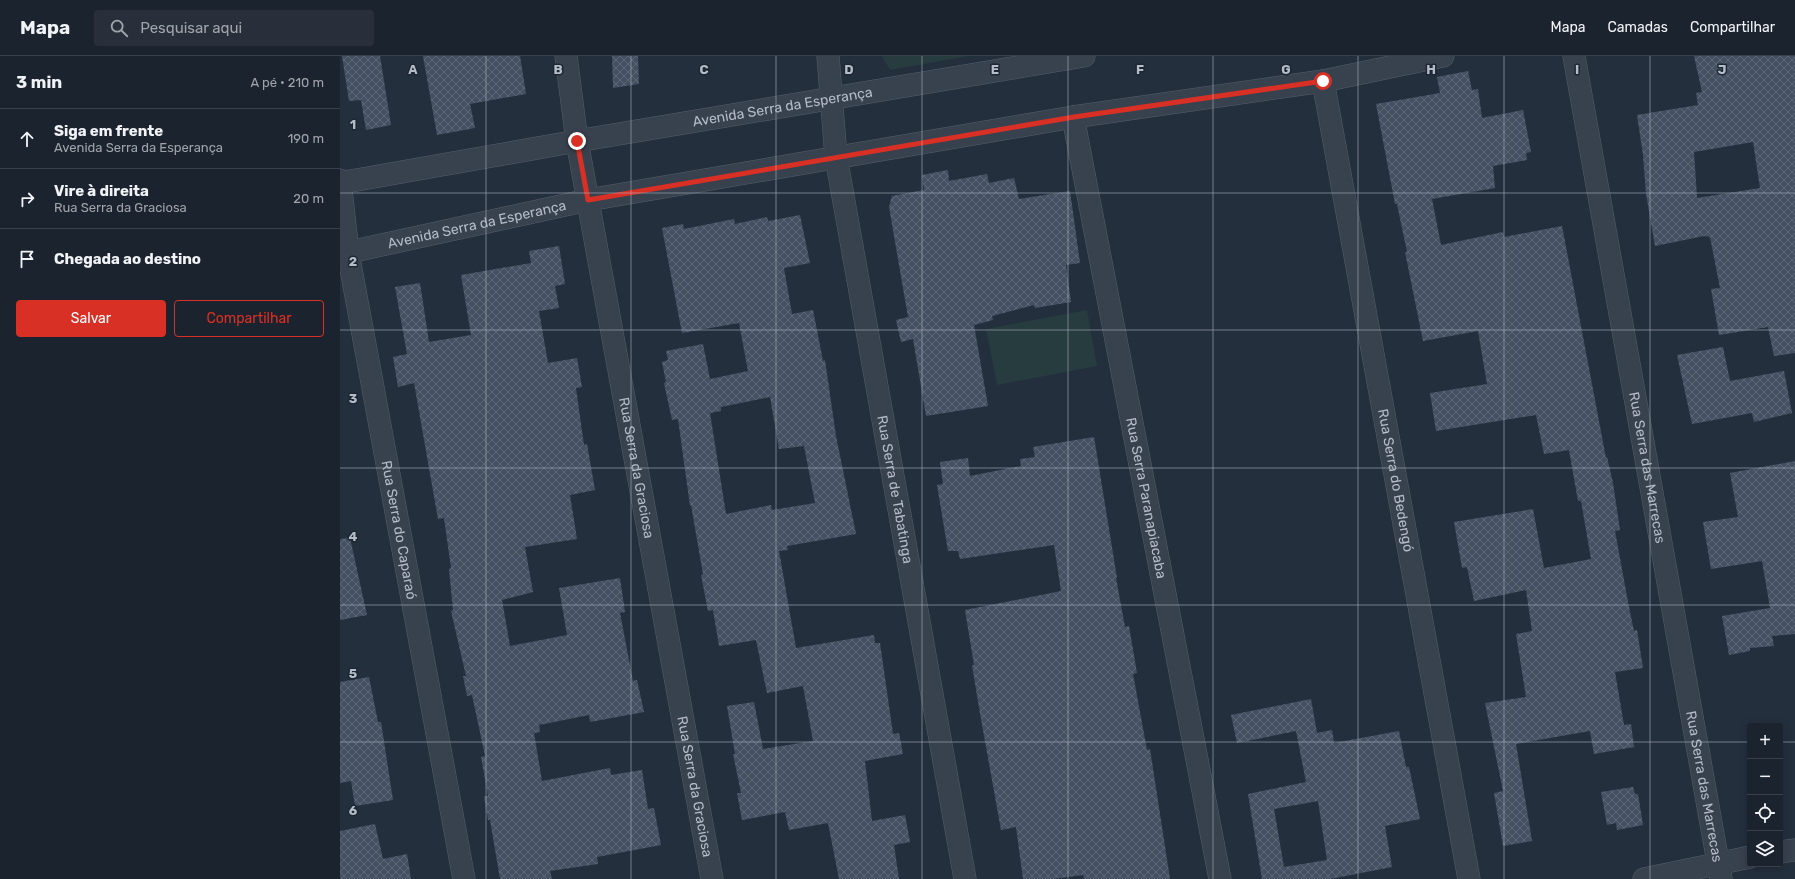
<!DOCTYPE html>
<html lang="pt">
<meta charset="utf-8">
<style>
:root{--surface:#1b232e;--page:#282f3a;--text:#f1f3f6;--muted:#a0a4aa;--line:#39404a;--accent:#d93025}
body{margin:0;font-family:Rubik,sans-serif;background:var(--page);color:var(--text)}
.controls{position:absolute;right:12px;bottom:12px;display:grid;overflow:hidden;border-radius:4px;box-shadow:0 2px 10px #0003}
.controls button{width:36px;height:36px;display:grid;place-items:center;padding:0;border:0;border-bottom:1px solid var(--line);background:var(--surface);color:var(--text);font:20px sans-serif}
.stop{position:absolute;width:12px;height:12px;margin:-9px;border:3px solid #d93025;border-radius:50%;background:#fff}
.stop.end{background:#d93025;border-color:#fff;box-shadow:0 1px 4px #0008}
.list{margin:0;padding:0;list-style:none}
h2{display:flex;justify-content:space-between;align-items:center;height:52px;margin:0;padding:0 16px;font-size:17px}
h2 small{font-size:13px;font-weight:400;color:var(--muted)}
.list li{display:grid;grid-template-columns:26px 1fr auto;gap:12px;align-items:center;box-sizing:border-box;height:60px;padding:0 16px;border-top:1px solid var(--line)}
.list b{display:block;font-size:15px;white-space:nowrap}
.list p{margin:0;font-size:13px;white-space:nowrap;color:var(--muted)}
.list em{font-size:13px;font-style:normal;color:var(--muted)}
.actions{display:flex;gap:8px;padding:12px 16px}
.actions a{flex:1;padding:9px 0;border:1px solid var(--accent);border-radius:4px;text-align:center;font-size:14px;color:var(--accent)}
.actions .main{background:var(--accent);color:#fff}
.icon{flex:none;width:22px;height:22px;fill:none;stroke:currentColor;stroke-width:2;stroke-linecap:round;stroke-linejoin:round}
.map{position:relative;flex:none;width:1455px;height:823px;overflow:hidden}
header{display:flex;align-items:center;gap:24px;box-sizing:border-box;height:56px;padding:0 20px;background:var(--surface);border-bottom:1px solid var(--line)}
header strong{font-size:19px}
nav{display:flex;gap:22px;margin-inline-start:auto;font-size:14px}
.search{width:280px;height:36px;background:var(--page);display:flex;align-items:center;gap:10px;box-sizing:border-box;padding:0 14px;border-radius:4px;color:var(--muted);font-size:15px}
main{display:flex}
aside{flex:1;background:var(--surface)}
.map>svg:first-child{display:block}
</style>
<header>
<strong>Mapa</strong>
<div class="search"><svg class="icon" aria-label="search" viewBox="0 0 24 24"><circle cx="10" cy="10" r="6"/><path d="M15 15l6 6"/></svg>Pesquisar aqui</div>
<nav><a>Mapa</a><a>Camadas</a><a>Compartilhar</a></nav>
</header>
<main>
<aside>
<h2>3 min<small>A pé · 210 m</small></h2>
<ul class="list">
<li><svg class="icon" aria-label="ahead" viewBox="0 0 24 24"><path d="M12 20V5M6 11l6-6 6 6"/></svg><div><b>Siga em frente</b><p>Avenida Serra da Esperança</p></div><em>190 m</em></li>
<li><svg class="icon" aria-label="right" viewBox="0 0 24 24"><path d="M7 20v-9h11M14 6l5 5-5 5"/></svg><div><b>Vire à direita</b><p>Rua Serra da Graciosa</p></div><em>20 m</em></li>
<li><svg class="icon" aria-label="arrive" viewBox="0 0 24 24"><path d="M6 21V4h12l-3 4 3 4H6"/></svg><div><b>Chegada ao destino</b></div></li>
</ul>
<div class="actions"><a class="main">Salvar</a><a>Compartilhar</a></div>
</aside>
<div class="map">
<svg width="1455" height="823" viewBox="0 0 1455 823">
<defs>
<pattern id="building-cross-hatch" width="8" height="8" patternUnits="userSpaceOnUse"><rect width="8" height="8" fill="#455162"/><path d="M0 0l8 8M0 8l8-8" fill="none" stroke="#5d6877"/></pattern>
</defs>
<rect width="100%" height="100%" fill="#242f3e"/>
<g fill="#263c3f">
<path d="M542,0H629L550,14Z"/>
<path d="M747,254L757,310L657,329L646,273Z"/>
</g>
<g fill="url(#building-cross-hatch)" fill-rule="evenodd">
<path d="M2,0H40L51,69L26,74L21,44L9,45Z"/>
<path d="M83,0H180L186,38L130,48L135,72L97,79Z"/>
<path d="M272,0H298L299,28L273,32Z"/>
<path d="M1354,0H1455V297L1434,300L1428,271L1379,279L1371,233L1380,232L1370,181L1364,180L1315,190L1306,138L1303,99L1297,59L1358,49L1356,37L1362,36ZM1413,86L1420,132L1357,142L1354,96Z"/>
<path d="M1128,15L1132,34L1138,33L1142,62L1183,54L1191,96L1186,97L1187,104L1153,110L1155,132L1092,143L1101,189L1163,176L1164,181L1222,170L1266,402L1267,401L1273,427L1280,474L1275,475L1288,546L1294,575L1297,574L1303,612L1275,616L1284,669L1291,668L1294,691L1254,698L1250,675L1176,688L1192,785L1163,790L1154,737L1163,735L1145,647L1186,641L1176,578L1192,575L1186,534L1134,545L1127,511L1122,512L1114,466L1193,453L1204,512L1251,503L1241,445H1238L1229,394L1204,398L1196,359L1096,375L1090,337L1147,328L1138,275L1083,285L1065,196H1067L1057,148H1055L1036,48L1100,37L1097,21Z"/>
<path d="M608,114L609,125L647,118L649,127L674,122L679,143L730,135L740,207L726,209L731,246L695,252L694,249L652,260L653,264L634,269L648,350L586,360L573,283L561,286L556,264L568,261L549,151L552,140L584,134L582,119Z"/>
<path d="M460,159L470,207L444,212L452,258L473,254L483,305L485,304L496,380L516,478L447,490L448,494L439,495L456,592L534,579L535,587H540L553,678L559,677L563,698L525,705L532,765L565,759L570,786L554,789L559,823H499L488,767L449,774L445,756L402,764L397,737H401L393,698H395L387,650L414,646L423,693L473,685L463,630L427,637L416,584L379,590L373,554L368,555L361,519L363,518L351,449L350,450L338,363L332,364L324,327L326,326L322,306L328,304L326,295L363,288L370,323L408,315L399,267L342,277L322,172L343,168L344,173L394,163L395,168L427,161L428,165ZM430,341L439,393L464,390L475,447L432,454L431,449L386,458L370,357L381,355V351Z"/>
<path d="M219,190L225,228L215,230L219,252L199,255L208,307L237,302L242,331L236,332L244,389L247,388L255,434L230,439L237,483L185,491L193,536L162,544L170,590L227,579L219,532L280,522L285,556L280,557L293,625L297,624L304,656L250,666L249,659L199,669L200,676L194,677L202,725L270,712L271,719L302,714L308,753L314,752L321,789L257,801L258,808L210,815L212,823H160L150,764H148L144,740H148L141,701L145,700L132,639L127,640L123,620H126L111,555L113,554L109,513L111,512L104,462L98,463L74,327L58,331L53,301L67,298L55,231L80,227L89,286L131,279L121,219L191,207L189,195Z"/>
<path d="M1383,291L1390,325L1444,315L1452,357L1414,366L1412,357L1352,368L1337,299Z"/>
<path d="M754,381L777,522H776L785,571L789,570L797,617L793,618L807,694L810,693L830,823H744L743,819L713,823H683L676,771L661,774L639,652L632,609H634L625,554L721,535L714,489L620,503L618,495H608L597,429L603,428L600,406L628,402L630,420L681,410L680,403L695,401L693,391Z"/>
<path d="M1455,405V578L1432,580L1434,590L1410,592V595L1389,599L1382,560L1430,552L1422,505L1371,513L1363,466L1398,461L1390,417Z"/>
<path d="M10,482L27,559L0,564V483Z"/>
<path d="M29,621L38,666H41L53,744L15,750L11,725L0,727V626Z"/>
<path d="M971,643L977,677L992,674L994,687L1059,675L1066,711H1069L1080,763L1045,770L1052,811L990,823H922L908,738L966,726L956,675L897,687L891,659ZM978,745L987,804L944,811L934,753Z"/>
<path d="M1293,731L1295,738H1298L1303,769L1277,774L1276,767L1267,769L1261,736Z"/>
<path d="M35,768L43,803L67,798L71,823H0V775Z"/>
</g>
<g fill="none" stroke-linecap="round" stroke-linejoin="round">
<g stroke="#565f6c" stroke-width="23">
<g id="minor">
<path id="s1" d="M226,0L237,85L372,823"/>
<path id="s2" d="M488,0L496,101L625,823"/>
<path id="s3" d="M1234,0L1381,823"/>
<path id="s4" d="M983,25L1129,823"/>
<path id="s5" d="M733,61L880,823"/>
<path id="s6" d="M0,124L8,197L124,823"/>
<path id="s7" d="M0,127L237,85L744,0"/>
<path id="s8" d="M0,198L248,144L733,61L983,25L1103,0"/>
<path d="M1440,796L1455,794"/>
<path d="M1304,823L1410,801"/>
</g>
</g>
<use href="#minor" stroke="#38414e" stroke-width="22"/>
</g>
<g fill="none" stroke-linecap="round" stroke-linejoin="round">
<path stroke="#d93025" stroke-width="5" d="M237,85L248,144L734,61L983,25"/>
</g>
<path fill="none" stroke="#b4bcc9" stroke-width="1" stroke-opacity="0.55" d="M146,0V823M291,0V823M436,0V823M582,0V823M728,0V823M873,0V823M1018,0V823M1164,0V823M1310,0V823M0,137H1455M0,274H1455M0,412H1455M0,549H1455M0,686H1410M1440,686H1455"/>
<g text-anchor="middle" stroke-width="3" stroke-linejoin="round" paint-order="stroke">
<g font-size="14" fill="#b4bcc9" stroke="#1d2633">
<text dy="5" stroke="none"><textPath href="#s7" startOffset="449">Avenida Serra da Esperança</textPath></text>
<text dy="5" stroke="none"><textPath href="#s8" startOffset="140">Avenida Serra da Esperança</textPath></text>
<text dy="5" stroke="none"><textPath href="#s3" startOffset="418">Rua Serra das Marrecas</textPath></text>
<text dy="5" stroke="none"><textPath href="#s1" startOffset="418">Rua Serra da Graciosa</textPath></text>
<text dy="5" stroke="none"><textPath href="#s4" startOffset="406">Rua Serra do Bedengó</textPath></text>
<text dy="5" stroke="none"><textPath href="#s2" startOffset="439">Rua Serra de Tabatinga</textPath></text>
<text dy="5" stroke="none"><textPath href="#s5" startOffset="388">Rua Serra Paranapiacaba</textPath></text>
<text dy="5" stroke="none"><textPath href="#s6" startOffset="355">Rua Serra do Caparaó</textPath></text>
<text dy="5" stroke="none"><textPath href="#s3" startOffset="742">Rua Serra das Marrecas</textPath></text>
<text dy="5" stroke="none"><textPath href="#s1" startOffset="742">Rua Serra da Graciosa</textPath></text>
</g>
</g>
<g font-size="13" text-anchor="middle" font-weight="bold" fill="#b4bcc9" stroke="#1d2633" stroke-width="3" stroke-linejoin="round" paint-order="stroke">
<text x="73" y="18">A</text>
<text x="218" y="18">B</text>
<text x="364" y="18">C</text>
<text x="509" y="18">D</text>
<text x="655" y="18">E</text>
<text x="800" y="18">F</text>
<text x="946" y="18">G</text>
<text x="1091" y="18">H</text>
<text x="1237" y="18">I</text>
<text x="1382" y="18">J</text>
<text x="13" y="73">1</text>
<text x="13" y="210">2</text>
<text x="13" y="347">3</text>
<text x="13" y="485">4</text>
<text x="13" y="622">5</text>
<text x="13" y="759">6</text>
</g>
</svg>
<div class="controls">
<button>+</button>
<button>−</button>
<button><svg class="icon" aria-label="locate" viewBox="0 0 24 24"><circle cx="12" cy="12" r="6"/><path d="M12 2v4M12 18v4M2 12h4M18 12h4"/></svg></button>
<button><svg class="icon" aria-label="layers" viewBox="0 0 24 24"><path d="M12 4l9 5-9 5-9-5zM3 14l9 5 9-5"/></svg></button>
</div>
<div class="stop" style="left:983px;top:25px"></div>
<div class="stop end" style="left:237px;top:85px"></div>
</div>
</main>
